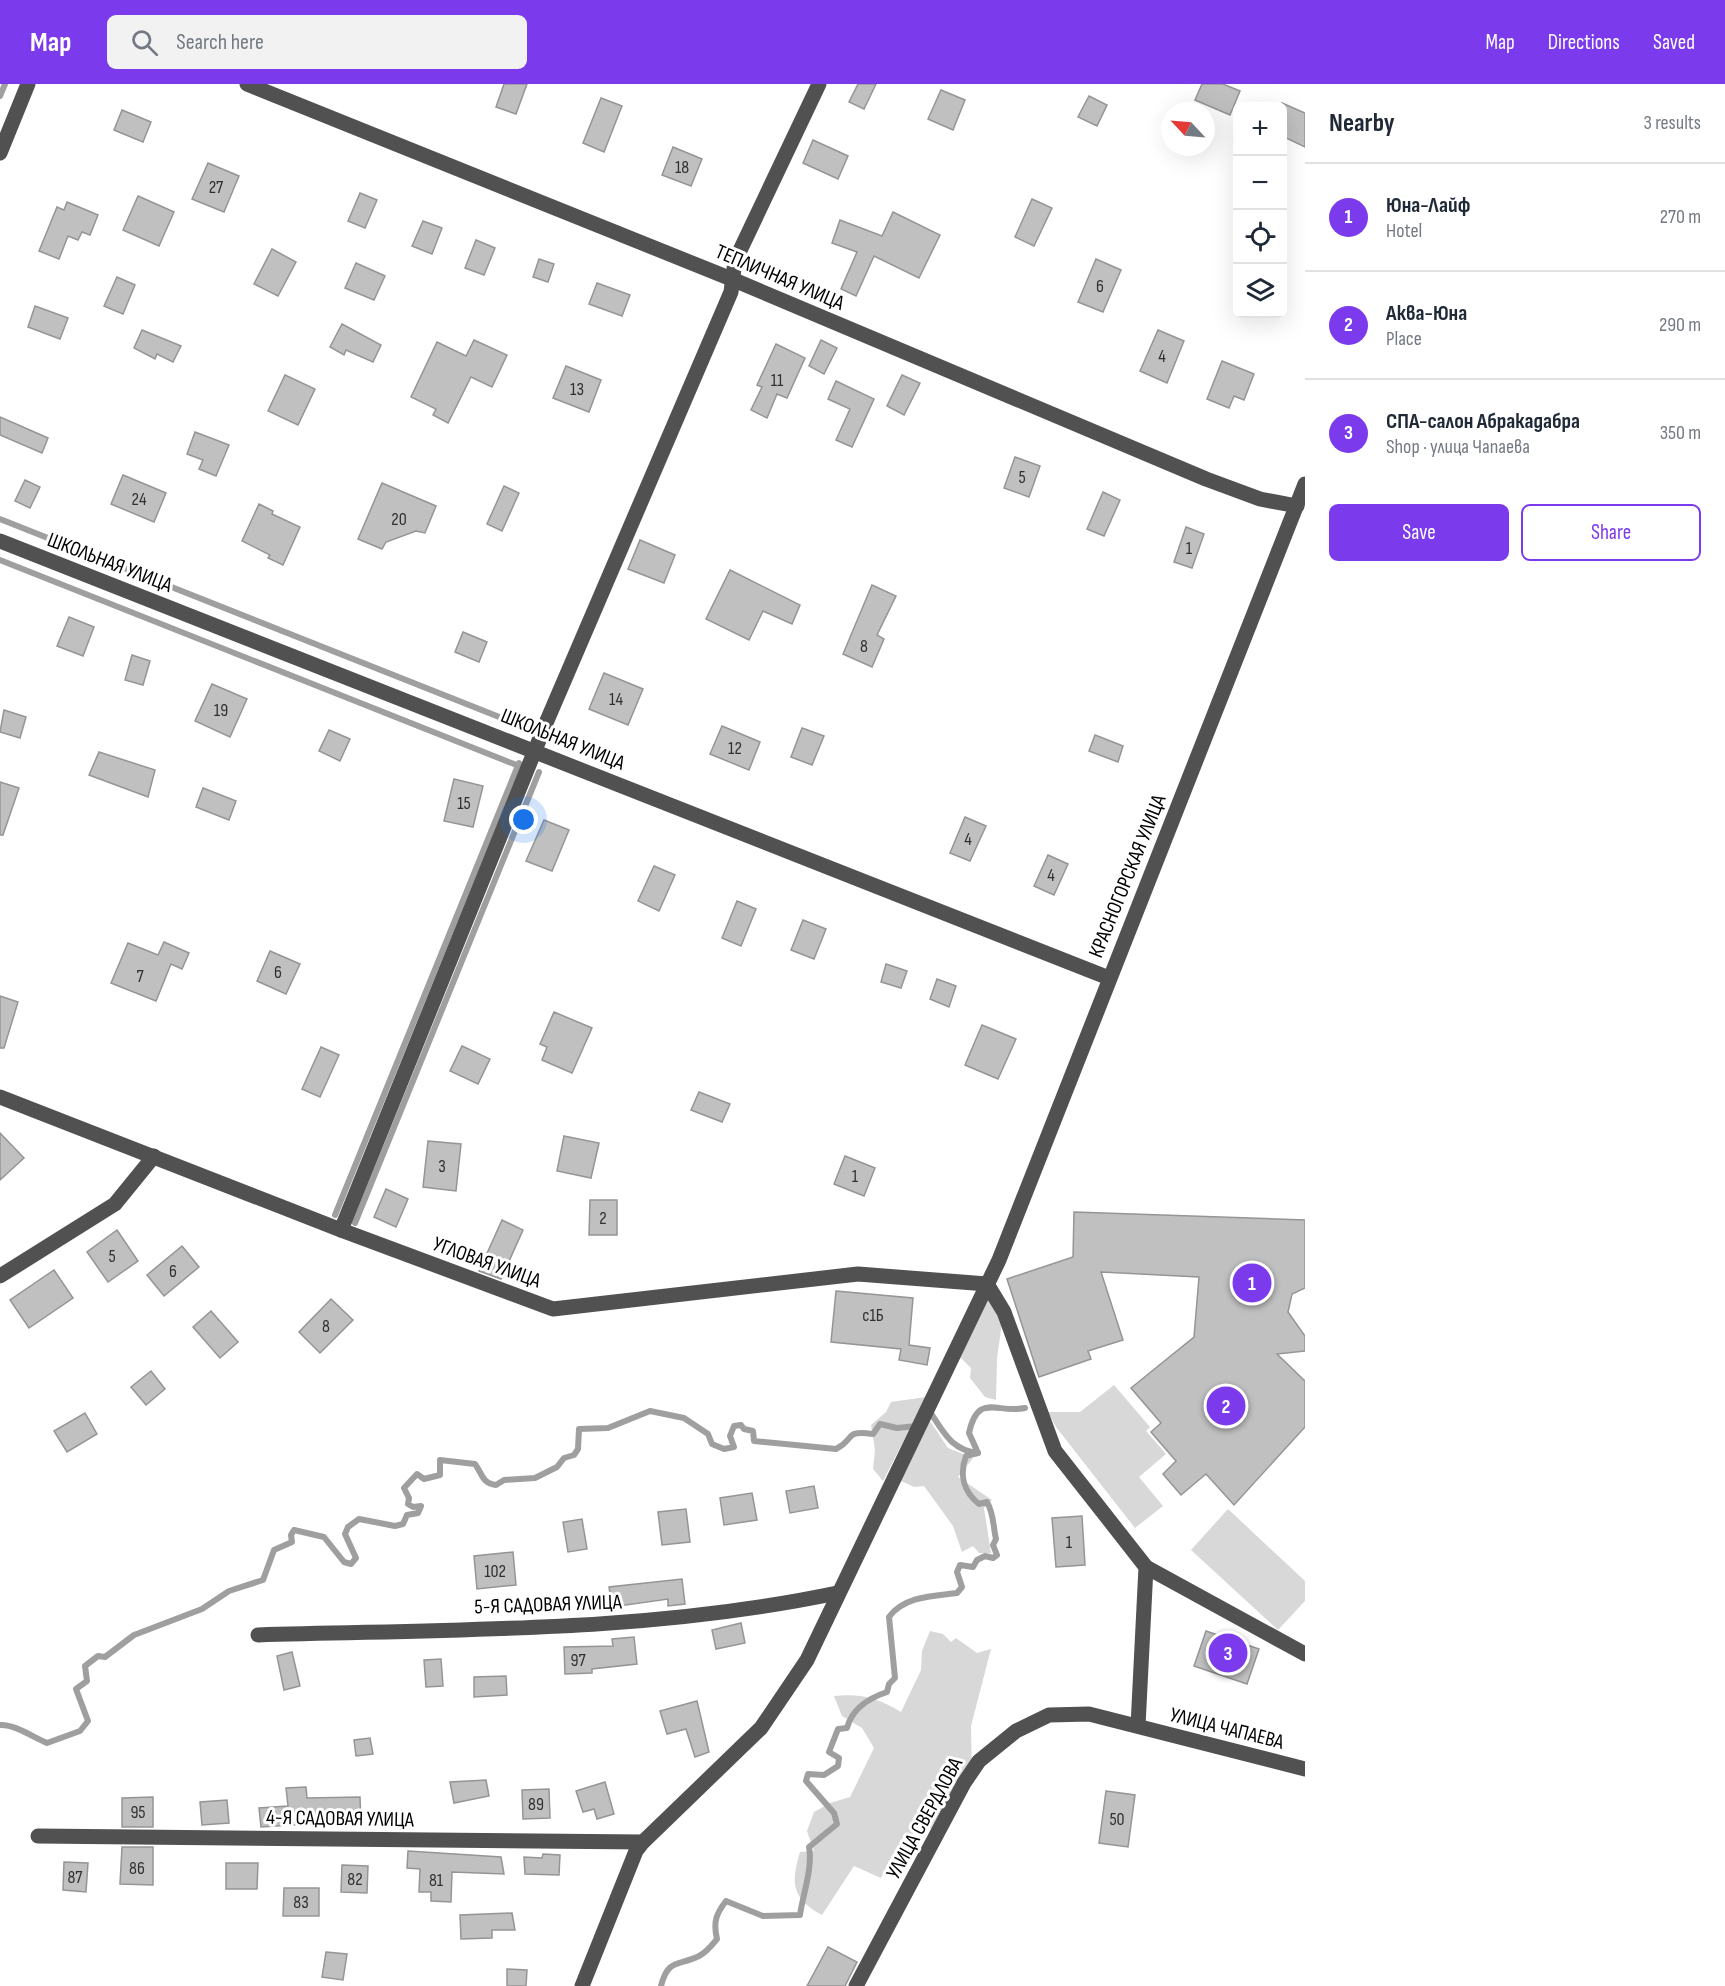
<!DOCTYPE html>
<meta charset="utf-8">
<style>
:root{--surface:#fff;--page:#f2f2f3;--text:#1f2937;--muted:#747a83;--line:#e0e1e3;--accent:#7c3aed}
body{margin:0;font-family:"Sofia Sans Condensed",sans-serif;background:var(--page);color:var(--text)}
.controls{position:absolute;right:18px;top:18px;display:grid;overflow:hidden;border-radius:9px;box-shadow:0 6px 24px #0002}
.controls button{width:54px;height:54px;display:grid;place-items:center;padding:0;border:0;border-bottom:2px solid var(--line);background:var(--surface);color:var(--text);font:30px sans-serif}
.compass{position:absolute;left:1161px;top:18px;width:54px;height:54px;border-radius:50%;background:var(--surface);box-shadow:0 6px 24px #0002;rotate:296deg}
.you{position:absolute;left:524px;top:736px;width:21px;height:21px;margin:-15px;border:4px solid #fff;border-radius:50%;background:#1a73e8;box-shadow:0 0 0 9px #1a73e833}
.badge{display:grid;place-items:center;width:39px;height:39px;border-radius:50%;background:var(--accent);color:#fff;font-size:20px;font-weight:700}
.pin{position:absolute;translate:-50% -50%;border:3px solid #fff;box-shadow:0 2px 6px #0006}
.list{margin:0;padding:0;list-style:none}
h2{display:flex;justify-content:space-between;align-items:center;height:78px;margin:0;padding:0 24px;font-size:26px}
h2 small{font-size:20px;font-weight:400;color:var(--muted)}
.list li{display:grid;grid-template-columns:39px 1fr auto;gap:18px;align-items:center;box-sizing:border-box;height:108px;padding:0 24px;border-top:2px solid var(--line)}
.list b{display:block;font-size:22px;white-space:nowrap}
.list p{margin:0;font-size:20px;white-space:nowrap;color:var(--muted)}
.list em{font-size:20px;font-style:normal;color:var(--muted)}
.actions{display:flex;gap:12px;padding:18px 24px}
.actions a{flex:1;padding:14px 0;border:2px solid var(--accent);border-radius:9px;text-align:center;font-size:21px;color:var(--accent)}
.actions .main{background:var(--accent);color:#fff}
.icon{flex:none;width:33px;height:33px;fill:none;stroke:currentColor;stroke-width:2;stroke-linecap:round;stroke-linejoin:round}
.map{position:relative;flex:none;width:1305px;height:1902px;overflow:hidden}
header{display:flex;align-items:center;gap:36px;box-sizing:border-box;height:84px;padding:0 30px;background:var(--accent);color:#fff}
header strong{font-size:28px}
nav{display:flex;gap:33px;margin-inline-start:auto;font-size:21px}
.search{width:420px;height:54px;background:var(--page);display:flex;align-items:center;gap:15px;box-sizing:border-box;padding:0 21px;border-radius:9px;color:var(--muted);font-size:22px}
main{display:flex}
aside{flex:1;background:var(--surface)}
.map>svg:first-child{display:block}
</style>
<header>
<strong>Map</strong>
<div class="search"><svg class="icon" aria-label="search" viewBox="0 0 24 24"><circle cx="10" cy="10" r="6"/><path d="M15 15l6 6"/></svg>Search here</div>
<nav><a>Map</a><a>Directions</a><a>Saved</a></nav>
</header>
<main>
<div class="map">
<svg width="1305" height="1902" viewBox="0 0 1305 1902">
<rect width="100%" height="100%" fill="#fff"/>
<g fill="#d8d8d8">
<path d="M987,1213L1002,1239L997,1274L996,1316L985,1313L970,1294L971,1284L959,1272Z"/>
<path d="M1114,1301L1150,1343L1146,1347L1166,1370L1139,1393L1163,1422L1135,1444L1056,1343L1048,1328H1080Z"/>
<path d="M926,1313L883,1397L873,1385L875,1366L871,1341L886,1328L891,1318Z"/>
<path d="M928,1334L948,1364L973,1374L958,1393L992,1416L984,1424L991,1469H979L973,1462L962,1468L953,1442L924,1402L914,1403L899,1396Z"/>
<path d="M1228,1425L1305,1497V1517L1278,1546L1191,1466Z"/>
<path d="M930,1547L943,1550L951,1558L956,1554L977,1569L991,1565L971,1642L972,1695L943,1743C905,1745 896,1762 881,1794L854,1782L822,1831C791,1814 791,1799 800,1768L814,1767L807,1747L814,1728L830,1719L850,1713L874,1664L862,1644L842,1632L834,1612C860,1609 879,1614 901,1628L921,1586L922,1567Z"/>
</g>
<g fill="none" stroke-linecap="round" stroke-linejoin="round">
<g stroke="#9f9f9f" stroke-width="6">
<path d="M0,12L5,0"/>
<path d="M0,435L522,642"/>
<path d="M0,476L519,682"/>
<path d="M335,1131L519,679"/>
<path d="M355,1139L539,688"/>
<path d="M932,1331C945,1351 953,1366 978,1369L969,1349C978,1308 997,1330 1025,1324"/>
<path d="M0,1641C14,1640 33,1653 47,1659L80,1647L88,1637L76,1605L87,1597L85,1582L98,1572L105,1573L134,1551L202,1525L229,1507L263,1496L274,1466L292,1458L291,1451L294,1446L324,1453L344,1478L351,1480L356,1474L345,1450L348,1443L359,1435L395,1442L403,1440L407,1431L418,1429L421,1422L413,1423L408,1420L409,1414L404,1404L417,1390L424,1395L440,1391V1376L475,1380C483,1391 482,1399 496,1401L504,1396L535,1394L557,1383L564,1374L574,1371L578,1365L579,1345L608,1344L650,1327L684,1334L708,1350L712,1360L724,1365L734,1363L730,1352L734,1342L741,1341L744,1345L753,1347L754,1357L836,1365C856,1355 843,1346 873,1350L880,1340L897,1344L917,1342"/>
<path d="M661,1902C668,1874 679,1882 699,1872C707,1868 712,1861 717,1855C713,1838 716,1830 726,1817L763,1832L800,1831C803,1810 813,1783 809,1763L837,1740L834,1729L806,1697L808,1690L824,1691L838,1682L839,1674L829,1668L838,1645L847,1644C852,1625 869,1614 887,1608L889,1600L895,1594L889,1533C904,1512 934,1512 957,1509L962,1503L957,1488L960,1481L973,1483L977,1476L985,1472L993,1474L997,1471L993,1461L996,1455C993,1442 994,1430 987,1418L979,1420C964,1408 959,1391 966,1372L978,1369"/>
</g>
</g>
<g fill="#c0c0c0" stroke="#959595" stroke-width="1.5">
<path d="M504,0H527L516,30L496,23Z"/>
<path d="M858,0H876L864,25L849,18Z"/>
<path d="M1202,0H1223L1240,7L1230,31L1195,16Z"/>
<path d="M941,6L965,16L953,46L928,35Z"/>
<path d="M1089,12L1107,21L1097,42L1078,33Z"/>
<path d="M601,14L622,22L604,68L583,59Z"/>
<path d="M1282,19L1305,29V63L1282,52Z"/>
<path d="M122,26L151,38L143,58L114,46Z"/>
<path d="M813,56L848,72L838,95L803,79Z"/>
<path d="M673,63L702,75L691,102L662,91Z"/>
<path d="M208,79L239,92L224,128L192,115Z"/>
<path d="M360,109L377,116L365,144L348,137Z"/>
<path d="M138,112L174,128L159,162L123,146Z"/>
<path d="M1032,115L1052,124L1034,162L1015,153Z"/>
<path d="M67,118L98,131L90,151L82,148L78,156L68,152L59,175L39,167L57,123L64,126Z"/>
<path d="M893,128L940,151L919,194L874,172L856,212L841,205L857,168L832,159L840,136L882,152Z"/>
<path d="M423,137L442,144L432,170L412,162Z"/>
<path d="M476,156L495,164L484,191L465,184Z"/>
<path d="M272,165L296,178L278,212L254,200Z"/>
<path d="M539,175L554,180L548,198L533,193Z"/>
<path d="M1096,175L1121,186L1103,228L1078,218Z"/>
<path d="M356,179L385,192L374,216L345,204Z"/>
<path d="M117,193L135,201L123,230L104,222Z"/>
<path d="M597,199L630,211L622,232L589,220Z"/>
<path d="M35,222L68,234L60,255L28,243Z"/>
<path d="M342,240L381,261L373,278L346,266L344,271L330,263Z"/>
<path d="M142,246L181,262L173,278L157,270L155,275L134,264Z"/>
<path d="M1158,246L1184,257L1167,299L1140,287Z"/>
<path d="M474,256L507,271L492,303L471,293L448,339L433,331L436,325L411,313L437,258L466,272Z"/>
<path d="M821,256L837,264L824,290L809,282Z"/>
<path d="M776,260L805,274L787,314L777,310L767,334L751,326L762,303L757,301Z"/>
<path d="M1222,277L1254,290L1244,316L1234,312L1229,324L1207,315Z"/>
<path d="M566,282L601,296L589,328L553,314Z"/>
<path d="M285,291L315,305L298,341L268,327Z"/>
<path d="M902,291L920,299L904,331L887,322Z"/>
<path d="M836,297L874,315L852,363L836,356L850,325L828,315Z"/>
<path d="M0,333L48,354L42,369L0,351Z"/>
<path d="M195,348L229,361L216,392L199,385L203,376L187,370Z"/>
<path d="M1015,373L1040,382L1029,413L1004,404Z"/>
<path d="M123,391L166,409L154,438L111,420Z"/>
<path d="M25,396L40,403L30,424L15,417Z"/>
<path d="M382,399L436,422L425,449L416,447L386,458L382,465L358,455Z"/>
<path d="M504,402L519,409L502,447L487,440Z"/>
<path d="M1103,408L1120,416L1104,452L1087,445Z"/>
<path d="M259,420L273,427L272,430L300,443L283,481L268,474L270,471L242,457Z"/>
<path d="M1186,443L1204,450L1192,484L1174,478Z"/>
<path d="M640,456L675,471L664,499L628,485Z"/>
<path d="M730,486L800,521L792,540L763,527L749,556L706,535Z"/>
<path d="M872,501L896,512L877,551L884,555L872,583L843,570Z"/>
<path d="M69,533L94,543L83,572L57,562Z"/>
<path d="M463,548L487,558L479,578L455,568Z"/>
<path d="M132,571L150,577L143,601L125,596Z"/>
<path d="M604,589L643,605L628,641L589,625Z"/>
<path d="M212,600L247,615L230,653L195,637Z"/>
<path d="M4,626L26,633L20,654L0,648Z"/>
<path d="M722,642L760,658L749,686L710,670Z"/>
<path d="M802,644L824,652L812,681L791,673Z"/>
<path d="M329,646L350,655L340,677L319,667Z"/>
<path d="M1095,651L1123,662L1118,678L1089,667Z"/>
<path d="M99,668L155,686L148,713L89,691Z"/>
<path d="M454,695L483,702L473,743L444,737Z"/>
<path d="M0,698L19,704L3,751H0Z"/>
<path d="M203,704L236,717L229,736L196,723Z"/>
<path d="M965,733L986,742L970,777L950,769Z"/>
<path d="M544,736L569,746L552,787L526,777Z"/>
<path d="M1048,771L1068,780L1054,811L1034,802Z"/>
<path d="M654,782L675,791L659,827L638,817Z"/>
<path d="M737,817L756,825L741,862L722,854Z"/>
<path d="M803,836L826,845L814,875L791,866Z"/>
<path d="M164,858L189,869L182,885L171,880L156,917L111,899L128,859L158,871Z"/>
<path d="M270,867L300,880L286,910L257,897Z"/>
<path d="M886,880L907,887L901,904L881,898Z"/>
<path d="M937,895L956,902L949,923L930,915Z"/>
<path d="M0,912L18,918L4,964H0Z"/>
<path d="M554,928L592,944L572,989L542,976L547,963L540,960Z"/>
<path d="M982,941L1016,955L998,995L965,981Z"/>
<path d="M462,962L490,975L478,1000L450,987Z"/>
<path d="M321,963L339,971L320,1013L302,1005Z"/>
<path d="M699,1008L730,1020L722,1038L691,1026Z"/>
<path d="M0,1049L24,1074L0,1096Z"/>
<path d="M564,1052L599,1059L591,1094L557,1087Z"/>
<path d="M428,1057L461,1060L456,1107L423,1103Z"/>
<path d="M845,1072L875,1084L864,1112L834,1100Z"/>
<path d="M386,1105L408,1115L396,1143L374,1133Z"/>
<path d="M590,1116H617V1151H589Z"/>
<path d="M1074,1128L1305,1136V1204L1292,1210L1288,1228L1305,1252V1267L1277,1270L1305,1297V1343L1234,1421L1206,1390L1181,1411L1163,1390L1176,1377L1151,1348L1161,1339L1131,1304L1194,1253L1199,1193L1101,1188L1123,1256L1088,1267L1091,1275L1039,1293L1007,1195L1073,1173Z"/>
<path d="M502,1136L523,1146L501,1195L479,1187Z"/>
<path d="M117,1146L138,1177L108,1198L87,1168Z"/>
<path d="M182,1162L199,1183L164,1212L147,1191Z"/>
<path d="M54,1186L73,1214L29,1244L10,1216Z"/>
<path d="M836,1207L913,1214L909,1261L930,1264L927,1281L899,1276L901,1265L831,1258Z"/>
<path d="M331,1215L353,1236L320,1269L299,1248Z"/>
<path d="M211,1227L238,1258L220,1274L193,1243Z"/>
<path d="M151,1287L165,1305L146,1321L131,1303Z"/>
<path d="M85,1329L97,1350L67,1368L54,1347Z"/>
<path d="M814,1402L818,1424L790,1429L786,1407Z"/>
<path d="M752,1409L757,1436L724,1441L720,1414Z"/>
<path d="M686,1425L690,1458L662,1461L658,1428Z"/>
<path d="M1082,1432L1085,1481L1056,1483L1052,1434Z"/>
<path d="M582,1435L587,1465L568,1468L563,1438Z"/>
<path d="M513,1468L516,1501L477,1505L474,1472Z"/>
<path d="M682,1495L685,1520L668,1522V1515L612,1523L609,1503Z"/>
<path d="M741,1539L745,1559L716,1565L712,1546Z"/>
<path d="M1206,1547L1259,1565L1247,1600L1194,1582Z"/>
<path d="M634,1553L637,1580L592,1585V1589L565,1590L564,1563L613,1562L612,1555Z"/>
<path d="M292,1568L300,1602L284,1606L277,1572Z"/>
<path d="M441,1575L443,1602L426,1603L424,1576Z"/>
<path d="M506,1592L507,1611L474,1613V1593Z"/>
<path d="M697,1617L709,1668L695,1673L686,1645L667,1650L660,1627Z"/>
<path d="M370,1654L373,1670L356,1672L354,1656Z"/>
<path d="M486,1696L489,1712L454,1719L450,1698Z"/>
<path d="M605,1698L614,1730L597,1735L594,1725L583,1728L576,1707Z"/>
<path d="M306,1703L307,1714L360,1713L361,1740L323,1739L261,1743L259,1724L288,1722L286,1704Z"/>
<path d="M549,1705L550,1734L523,1735L522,1706Z"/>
<path d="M1106,1707L1135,1711L1128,1763L1099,1759Z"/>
<path d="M153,1713V1743H122V1714Z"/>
<path d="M227,1716L229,1739L202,1741L200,1718Z"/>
<path d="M122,1763H153V1801L120,1800Z"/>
<path d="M408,1767L501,1773L504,1790L452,1788L451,1818L431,1817V1808H419L420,1785L407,1784Z"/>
<path d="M543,1770L560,1771L559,1791L525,1790L524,1773L542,1774Z"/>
<path d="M64,1778L88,1779L86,1808L63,1806Z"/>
<path d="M226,1779H258L257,1805H226Z"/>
<path d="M342,1781L368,1782L367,1809L341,1808Z"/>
<path d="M284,1804H319V1832H283Z"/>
<path d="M512,1829L515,1846H492V1854L461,1855L460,1831Z"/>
<path d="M828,1863L857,1878L845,1902H807Z"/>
<path d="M326,1868L347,1870L343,1896L322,1893Z"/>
<path d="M507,1885L527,1886L526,1902H507Z"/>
</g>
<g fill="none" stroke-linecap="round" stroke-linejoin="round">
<g stroke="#515151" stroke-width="15">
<path d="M247,0L734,196L1206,395L1260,415L1297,422"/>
<path d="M0,69L28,0"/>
<path d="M0,457L1109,894"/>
<path d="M0,1013L341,1146L553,1225L858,1190L987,1200"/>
<path d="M341,1146L546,639L731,208L735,177L819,0"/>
<path d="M0,1192L115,1120L154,1072"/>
<path d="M987,1200L1004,1228L1055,1367L1146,1483L1138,1642"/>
<path d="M1146,1483L1305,1570"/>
<path d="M258,1551C452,1545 647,1549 837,1509"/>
<path d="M38,1752L643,1758"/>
<path d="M582,1902L636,1767L643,1758L761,1644L807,1576L999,1176L1305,400"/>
<path d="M856,1902L964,1699L979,1677L1016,1647L1049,1631L1089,1630L1305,1685"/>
</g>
</g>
<g text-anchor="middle" stroke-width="6" stroke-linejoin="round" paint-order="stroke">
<g font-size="18" fill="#303030">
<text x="682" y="89">18</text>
<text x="216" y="109">27</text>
<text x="1100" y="208">6</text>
<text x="1162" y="278">4</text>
<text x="777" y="302">11</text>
<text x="577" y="311">13</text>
<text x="1022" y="399">5</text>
<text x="139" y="421">24</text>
<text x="399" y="441">20</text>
<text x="1189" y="470">1</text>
<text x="864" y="568">8</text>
<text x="616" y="621">14</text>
<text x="221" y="632">19</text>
<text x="735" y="670">12</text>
<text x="464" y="725">15</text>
<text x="968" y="761">4</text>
<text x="1051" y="797">4</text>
<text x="278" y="894">6</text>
<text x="140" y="898">7</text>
<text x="442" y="1088">3</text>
<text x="855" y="1098">1</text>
<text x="603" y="1140">2</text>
<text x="112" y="1178">5</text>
<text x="173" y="1193">6</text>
<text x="873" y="1237">с1Б</text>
<text x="326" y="1248">8</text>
<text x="1069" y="1464">1</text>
<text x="495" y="1493">102</text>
<text x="578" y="1582">97</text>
<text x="536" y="1726">89</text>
<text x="138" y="1734">95</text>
<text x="1117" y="1741">50</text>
<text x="137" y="1790">86</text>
<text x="75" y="1799">87</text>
<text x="355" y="1801">82</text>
<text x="436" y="1802">81</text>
<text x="301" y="1824">83</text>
</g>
<g font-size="21" fill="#000" stroke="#fff">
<text transform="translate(780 193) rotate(23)" y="7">ТЕПЛИЧНАЯ УЛИЦА</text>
<text transform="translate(110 478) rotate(21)" y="7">ШКОЛЬНАЯ УЛИЦА</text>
<text transform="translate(563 655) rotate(22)" y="7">ШКОЛЬНАЯ УЛИЦА</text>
<text transform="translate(1127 792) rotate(-68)" y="7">КРАСНОГОРСКАЯ УЛИЦА</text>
<text transform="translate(487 1178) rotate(20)" y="7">УГЛОВАЯ УЛИЦА</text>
<text transform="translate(548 1520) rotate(-2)" y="7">5-Я САДОВАЯ УЛИЦА</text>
<text transform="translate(1227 1644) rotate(14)" y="7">УЛИЦА ЧАПАЕВА</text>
<text transform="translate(340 1734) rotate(1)" y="7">4-Я САДОВАЯ УЛИЦА</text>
<text transform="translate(924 1734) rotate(-61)" y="7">УЛИЦА СВЕРДЛОВА</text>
</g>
</g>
</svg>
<div class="controls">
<button>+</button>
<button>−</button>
<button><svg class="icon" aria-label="locate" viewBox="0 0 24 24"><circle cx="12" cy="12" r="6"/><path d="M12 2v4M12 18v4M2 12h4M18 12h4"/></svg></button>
<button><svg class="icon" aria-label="layers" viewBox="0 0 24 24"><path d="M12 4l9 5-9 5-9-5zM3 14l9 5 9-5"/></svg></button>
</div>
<svg class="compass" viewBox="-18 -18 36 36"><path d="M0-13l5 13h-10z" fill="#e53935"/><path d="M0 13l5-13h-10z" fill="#747a83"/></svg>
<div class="you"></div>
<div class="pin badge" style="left:1252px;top:1199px">1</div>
<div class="pin badge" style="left:1226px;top:1322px">2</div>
<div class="pin badge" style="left:1228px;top:1569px">3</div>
</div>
<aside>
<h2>Nearby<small>3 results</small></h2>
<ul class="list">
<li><span class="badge">1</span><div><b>Юна-Лайф</b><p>Hotel</p></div><em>270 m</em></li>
<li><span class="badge">2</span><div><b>Аква-Юна</b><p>Place</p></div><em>290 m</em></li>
<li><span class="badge">3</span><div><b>СПА-салон Абракадабра</b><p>Shop · улица Чапаева</p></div><em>350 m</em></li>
</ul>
<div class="actions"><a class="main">Save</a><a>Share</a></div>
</aside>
</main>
